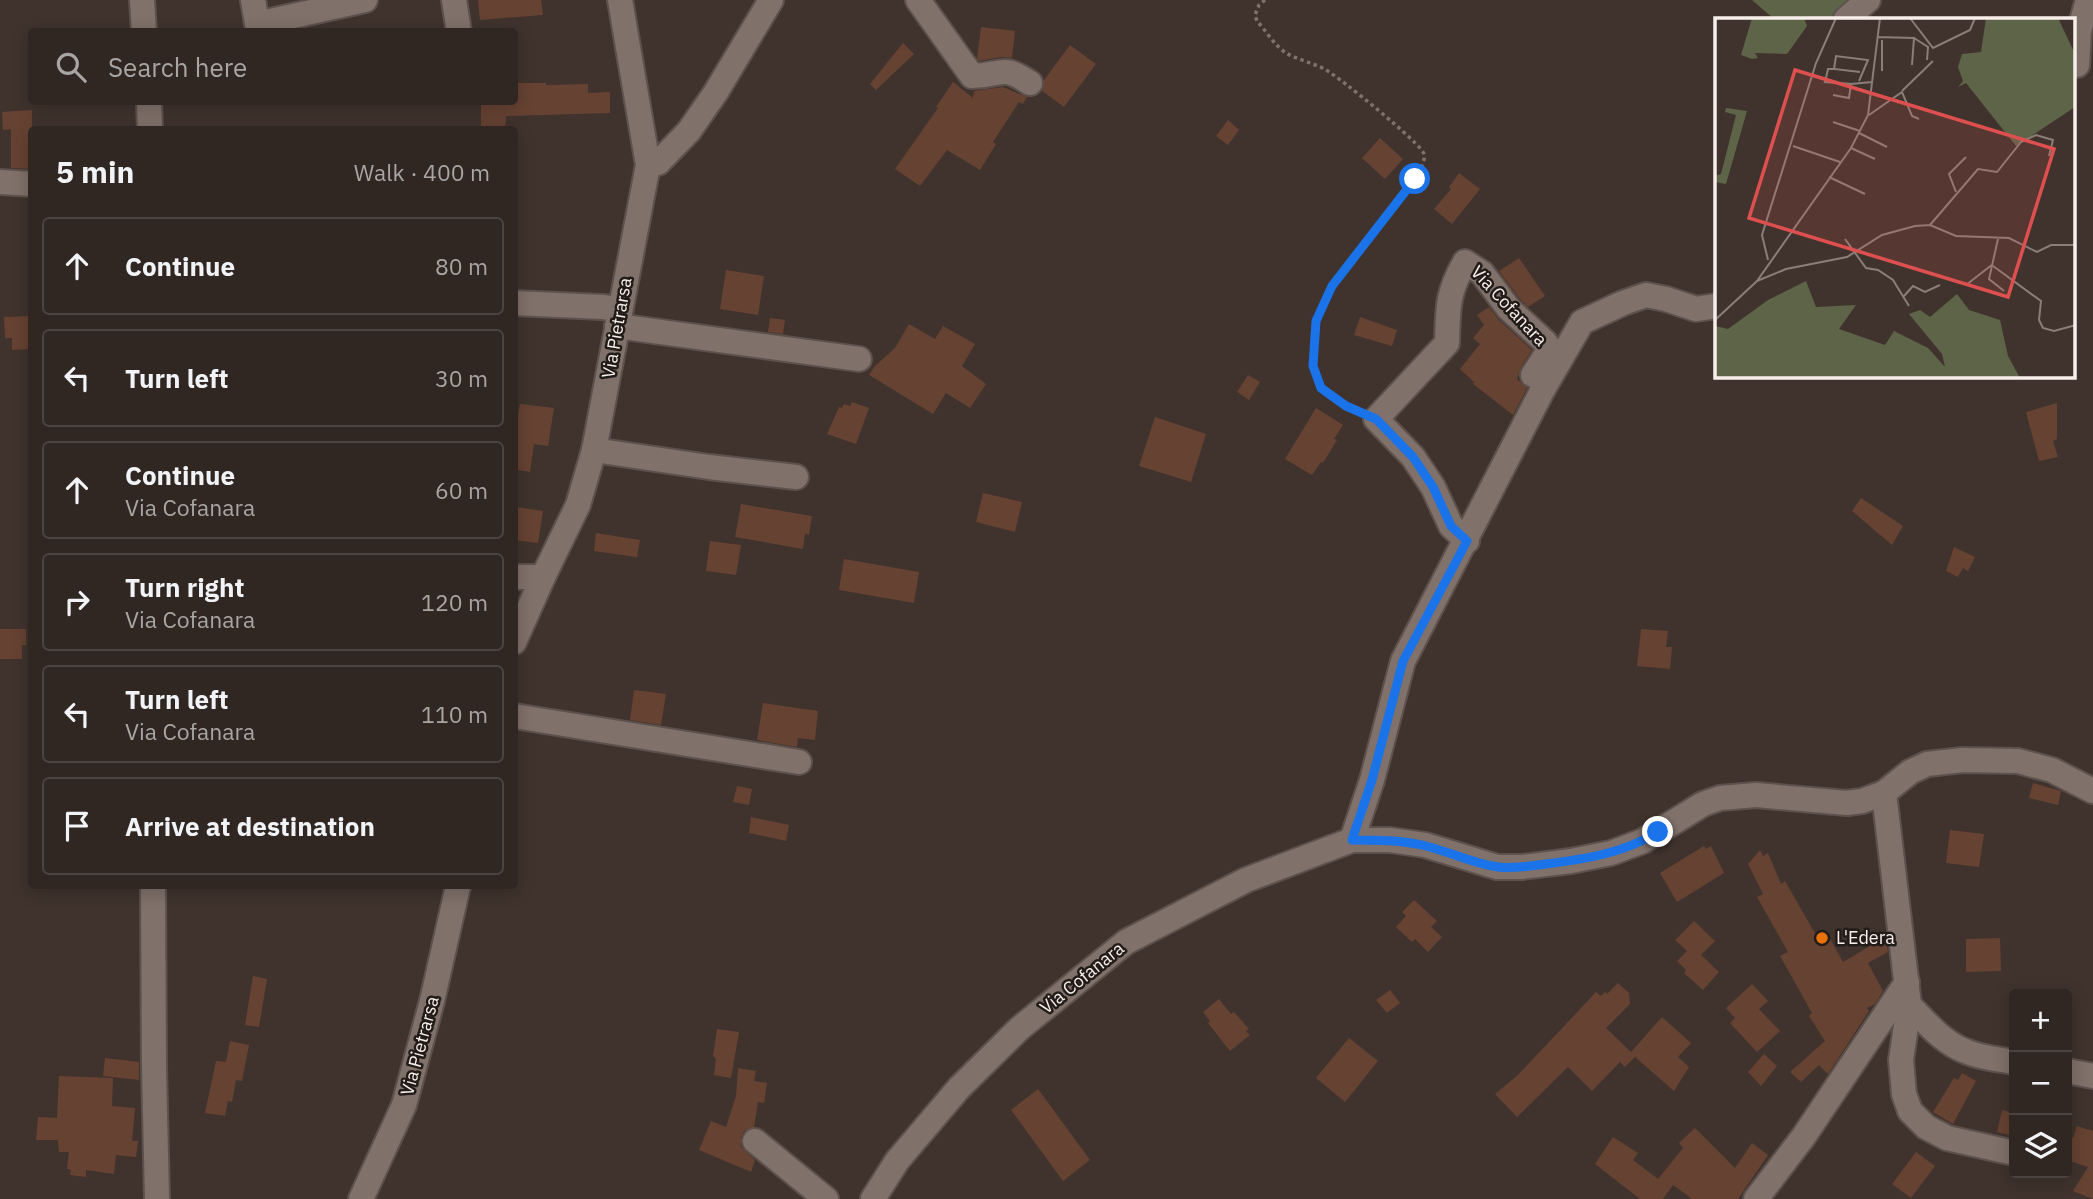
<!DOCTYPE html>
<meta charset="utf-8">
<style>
:root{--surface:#302622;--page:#382e2a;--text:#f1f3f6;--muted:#a8a5a5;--line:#4b4340}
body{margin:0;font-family:"IBM Plex Sans",sans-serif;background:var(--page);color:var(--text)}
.controls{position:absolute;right:21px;bottom:21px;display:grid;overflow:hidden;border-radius:7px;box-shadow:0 4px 18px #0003}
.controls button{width:63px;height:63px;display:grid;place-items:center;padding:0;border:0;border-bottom:2px solid var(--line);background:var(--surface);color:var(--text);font:35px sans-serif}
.stop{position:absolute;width:21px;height:21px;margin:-16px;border:5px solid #1a73e8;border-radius:50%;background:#fff}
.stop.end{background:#1a73e8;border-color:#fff;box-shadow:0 2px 7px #0008}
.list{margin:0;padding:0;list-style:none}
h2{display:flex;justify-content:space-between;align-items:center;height:91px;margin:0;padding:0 28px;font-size:30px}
h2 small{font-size:23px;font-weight:400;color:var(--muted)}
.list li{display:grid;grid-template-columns:46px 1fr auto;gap:21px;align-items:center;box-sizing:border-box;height:98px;margin:0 14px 14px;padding:0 14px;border:2px solid var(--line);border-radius:7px}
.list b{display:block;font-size:26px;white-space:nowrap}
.list p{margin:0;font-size:23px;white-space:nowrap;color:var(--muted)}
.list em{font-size:23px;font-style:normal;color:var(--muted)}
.icon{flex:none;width:38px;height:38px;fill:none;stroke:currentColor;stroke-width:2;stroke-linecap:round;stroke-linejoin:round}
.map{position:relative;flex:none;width:2093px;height:1199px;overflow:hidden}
.search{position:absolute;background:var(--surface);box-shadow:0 4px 18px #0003;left:28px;top:28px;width:490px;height:77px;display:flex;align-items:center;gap:18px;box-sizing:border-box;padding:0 24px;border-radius:7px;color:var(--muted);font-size:26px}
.panel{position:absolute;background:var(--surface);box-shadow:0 4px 18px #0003;left:28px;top:126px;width:490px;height:763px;border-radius:7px}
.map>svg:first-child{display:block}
</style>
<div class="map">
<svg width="2093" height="1199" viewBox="0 0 2093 1199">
<rect width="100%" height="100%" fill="#40332d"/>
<path fill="#5e6447" d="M1752,0H1855L1837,19H1774Z"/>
<g fill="#664232">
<path d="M478,0H541L543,15L480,20Z"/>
<path d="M981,27L1015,31L1012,58L1001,57L979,61L977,58Z"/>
<path d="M903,43L914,54L876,90L870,84Z"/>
<path d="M1070,45L1096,64L1064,107L1042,91L1044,80Z"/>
<path d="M953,82L973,98L974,91L1003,87L1027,97L1023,104L1019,102L993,142L996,144L980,170L947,150L920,186L895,169L938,108L936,107Z"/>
<path d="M514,83H546V85L588,84V93L610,92V113L506,116L505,130H481V102H514Z"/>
<path d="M32,110V169L11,168V129L3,130L2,112Z"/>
<path d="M1228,120L1239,130L1228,145L1216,136Z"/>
<path d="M1380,138L1403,159L1385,179L1362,158Z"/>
<path d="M1459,173L1480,189L1452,224L1434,209L1451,189L1449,187Z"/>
<path d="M1519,258L1545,296L1528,307L1520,299L1499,271Z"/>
<path d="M726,270L764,276L758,315L720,309Z"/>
<path d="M1489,307L1499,320L1532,350L1521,367L1517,379L1527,388L1513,415L1473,384L1474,382L1460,369L1480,344L1473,338L1484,325L1477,315Z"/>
<path d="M32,316V349L12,350V338H5L4,317Z"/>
<path d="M1360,317L1397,330L1392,346L1354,335Z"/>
<path d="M770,318L785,320L783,334L768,332Z"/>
<path d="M909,324L935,339L943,326L975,344L962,366L986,384L970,408L946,393L933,414L869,375L875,366L895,348Z"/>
<path d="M1248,375L1260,382L1249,400L1237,392Z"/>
<path d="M852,402L869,408L856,444L827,434L839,407L842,408L844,404L850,406Z"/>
<path d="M2057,403V439L2053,441L2058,457L2039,461L2026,412Z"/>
<path d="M520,404L554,408L548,446L534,444L530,472L514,469V438Z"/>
<path d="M1316,408L1343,425L1334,439L1337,440L1323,463L1321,462L1312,475L1285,459Z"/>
<path d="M1155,417L1206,434L1191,482L1139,466Z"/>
<path d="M983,493L1022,502L1015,532L976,522Z"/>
<path d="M1861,498L1903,526L1892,545L1852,511Z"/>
<path d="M741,504L812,516L809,535L805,534L803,549L735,537Z"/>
<path d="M516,507L543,511L538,543L514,540Z"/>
<path d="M596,533L640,540L637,557L594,551Z"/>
<path d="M710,541L741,545L736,575L706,571Z"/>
<path d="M1954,547L1975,557L1968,571L1963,568L1958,577L1946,571Z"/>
<path d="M844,559L919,572L914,603L839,590Z"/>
<path d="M0,629H26V645H22V659H0Z"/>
<path d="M1641,629L1668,631L1666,647H1672L1670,669L1637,666Z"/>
<path d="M634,690L666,694L661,725L630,720Z"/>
<path d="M763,703L818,711L815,740L798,738L797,747L757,740Z"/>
<path d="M2033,783L2061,791L2058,805L2029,798Z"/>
<path d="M737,786L752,789L749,805L733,802Z"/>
<path d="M751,817L789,825L786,841L749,833Z"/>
<path d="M1950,830L1984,834L1979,867L1946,863Z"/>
<path d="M1704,846L1706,849L1711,846L1724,873L1677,902L1660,873Z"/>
<path d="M1760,850L1763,856L1768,853L1781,884L1785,881L1820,942L1829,937L1843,962L1883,938L1887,945L1888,952L1868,963L1883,991L1875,1004L1867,1008L1869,1011L1828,1074L1819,1065L1801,1082L1790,1072L1825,1041L1809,1016L1812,1013L1780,956L1788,952L1757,897L1763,894L1748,864Z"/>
<path d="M1414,900L1437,921L1431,927L1442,937L1428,952L1415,939L1412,942L1396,927L1406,916L1402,912Z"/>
<path d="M1694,921L1715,941L1701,955L1719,972L1703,990L1684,973L1686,970L1677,961L1687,951L1675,940Z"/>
<path d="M2000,938L2001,971L1966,972V939Z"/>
<path d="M253,976L267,979L259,1027L245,1025Z"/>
<path d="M1618,983L1629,993L1630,1004L1606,1028L1631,1052L1662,1017L1691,1043L1678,1057L1689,1067L1674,1091L1635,1057L1625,1067L1620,1062L1592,1091L1568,1067L1517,1117L1495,1094L1518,1075L1596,992L1601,996L1605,992L1607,994Z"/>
<path d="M1752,984L1768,1001L1759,1009L1780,1031L1757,1052L1730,1023L1735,1018L1726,1008Z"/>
<path d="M1390,990L1400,1003L1387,1013L1376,1000Z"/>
<path d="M1219,999L1231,1014L1234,1012L1249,1029L1246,1031L1250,1035L1230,1051L1208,1023L1210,1021L1203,1012Z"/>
<path d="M717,1029L739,1032L731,1078L714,1075L716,1059L713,1056Z"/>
<path d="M1349,1038L1378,1061L1345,1102L1316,1078Z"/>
<path d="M230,1041L249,1045L242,1081L236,1080L232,1102L228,1101L225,1116L205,1113L216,1061L226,1062Z"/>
<path d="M1764,1054L1777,1066L1761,1086L1748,1072Z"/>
<path d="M105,1058L139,1062V1080L103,1076Z"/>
<path d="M738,1068L756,1071L754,1081L767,1083L764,1103L758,1102L754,1127L744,1131L741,1138V1147L755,1160L751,1172L699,1150L711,1121L726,1127L736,1096Z"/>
<path d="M1962,1073L1976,1081L1953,1124L1933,1112L1954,1078L1958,1080Z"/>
<path d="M59,1076L113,1078L112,1106L135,1108L132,1141H138L136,1157L116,1155L114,1174L86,1170V1177L70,1175L71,1170L67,1169L69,1152H59L58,1140H36L38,1117L57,1118Z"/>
<path d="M1038,1089L1090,1160L1063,1181L1011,1110Z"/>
<path d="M2002,1110L2014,1113V1136L1997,1132Z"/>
<path d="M2077,1126L2093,1131V1199L2073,1191L2088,1167L2070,1161V1158L2067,1157V1136L2073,1138Z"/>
<path d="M1695,1128L1735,1168L1752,1143L1768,1155L1738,1199H1692L1673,1185L1663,1199H1640L1595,1164L1613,1137L1638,1153L1633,1160L1658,1179L1683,1148L1679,1143Z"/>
<path d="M1916,1152L1935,1166L1911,1198L1892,1184Z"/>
</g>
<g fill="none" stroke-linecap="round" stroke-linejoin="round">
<g stroke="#5d514d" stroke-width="28">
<g id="minor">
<path d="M142,0L144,32"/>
<path d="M253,0L257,24L365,0"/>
<path d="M454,0L459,32"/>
<path d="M918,0L972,76C1003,76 1000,63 1030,83"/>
<path d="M1846,19L1868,0"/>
<path d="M2077,65L2079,31L2088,0"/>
<path d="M149,102L150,130"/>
<path d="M648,165L658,163L689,131L716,92L771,0"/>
<path d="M0,182L32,184"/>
<path d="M514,303L602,307L620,309"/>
<path d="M617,326L859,359"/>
<path d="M594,450L709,467L796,477"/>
<path d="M1467,541L1451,526L1433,487L1413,457L1376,419L1447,343C1448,308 1447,293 1465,262L1482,273L1509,309L1544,341L1550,349L1533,375"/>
<path d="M514,577H543"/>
<path d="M514,642L543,577L578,505L594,450L648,165L620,0"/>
<path d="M514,716L799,762"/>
<path d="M1884,793L1909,1005L1901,1060L1904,1094L1910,1111L1926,1127L1947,1138L2014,1153"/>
<path d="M1352,840L1372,780L1403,661L1542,391L1582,322L1623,303L1646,295L1666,299L1696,309L1717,306"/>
<path d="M153,886L154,1067L157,1199"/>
<path d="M1909,1005C1926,1022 1942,1042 1965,1051C1980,1058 1998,1059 2014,1062"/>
<path d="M2067,1071L2093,1076"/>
<path d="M755,1141L826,1199"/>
<path d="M361,1199L404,1105L432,1001L458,886"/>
<path d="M873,1199L897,1161L959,1088L1020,1028L1126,942L1246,880L1352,840H1390L1425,845L1497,867H1522L1571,861L1611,853L1643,841L1703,804L1720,798L1756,795L1847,803L1862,801L1884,793L1910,772L1927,764L1963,760L2018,761L2052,770L2093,791"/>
<path d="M1756,1199L1804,1136L1907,982"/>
</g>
</g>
<path stroke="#7d726c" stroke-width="3.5" stroke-dasharray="3.5 3.5" stroke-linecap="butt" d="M1265,0L1259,5L1255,15L1257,21C1266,31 1275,46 1286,53C1298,60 1314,63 1326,70C1339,77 1422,144 1424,154C1426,161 1418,172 1415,179L1332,286L1316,321L1313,366L1321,388L1346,406L1358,411"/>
<use href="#minor" stroke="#80716a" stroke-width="24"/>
</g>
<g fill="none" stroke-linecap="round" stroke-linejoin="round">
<path stroke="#1a73e8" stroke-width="9" d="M1415,179L1332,286L1316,321L1313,366L1321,388L1346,406L1376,419L1413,457L1433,487L1451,526L1467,541L1403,661L1372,780L1352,840C1377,840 1402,840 1426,846C1450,852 1474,864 1498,867C1514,869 1531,866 1546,864C1586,859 1624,853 1658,832"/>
</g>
<circle fill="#e8710a" stroke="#221c19" stroke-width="2.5" cx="1822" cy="938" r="7"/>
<g text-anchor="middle" stroke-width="5" stroke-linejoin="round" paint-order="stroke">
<g font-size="18" fill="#f8efeb" stroke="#221c19">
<text transform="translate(1509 306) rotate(47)" y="6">Via Cofanara</text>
<text transform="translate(617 328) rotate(-80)" y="6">Via Pietrarsa</text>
<text transform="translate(1082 978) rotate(-39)" y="6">Via Cofanara</text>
<text transform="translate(420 1046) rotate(-75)" y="6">Via Pietrarsa</text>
</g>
<g font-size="18" fill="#f8efeb" stroke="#221c19" text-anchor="start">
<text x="1836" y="944">L'Edera</text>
</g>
</g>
<g transform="translate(1715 18)">
<rect width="360" height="360" fill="#40332d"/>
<path d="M37,0H89L92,8L72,36L40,35L43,40L37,41L26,37ZM271,0H343L360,36V89L301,128L251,65L243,69L248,63L243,49L247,36L266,34ZM11,90L32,93L11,166L0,164V158L6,156L21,97L10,94ZM91,263L101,289L141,287L124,311L170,327L179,313L213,330L230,349L227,336L194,296L205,292L215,299L242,276L254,292L285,302L293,338L305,360H0V308L13,311L53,282Z" fill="#5e6447"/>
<path fill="none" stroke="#8a7e79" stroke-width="2" d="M195,0L218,30L255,12L260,0M162,19L199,20L197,47M199,20L213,29L212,42M167,22V53M144,63L153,42L121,38L119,51L145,54M136,66L157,64M187,73L218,43M118,77L134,80L136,66L110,64L113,51H119M154,97L187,74L197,98L204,101M118,104L145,113M144,115L172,129M78,128L125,144M136,130L160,141M114,159L150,176M241,174L234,156L251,139M215,207L263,151L282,154L306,124L321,117L338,122L334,138M130,221L151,250L163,252L178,262L194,288M283,221L274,261L289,273M53,242L47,217L101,45L121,0M278,248L326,283L324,302L328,310L339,313L361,307M42,263L71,251L132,239L167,217L200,208L215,207L241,218L294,220L322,234L336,227H361M251,267L278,246M189,278L198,268L210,274L225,267M0,302L42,263L136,130L153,97L165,0"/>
<path fill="#dd504f" fill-opacity="0.15" stroke="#dd504f" stroke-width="3.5" d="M80,52L339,131L293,279L34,200Z"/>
<rect width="360" height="360" fill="none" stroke="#f8efeb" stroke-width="3.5"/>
</g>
</svg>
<div class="controls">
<button>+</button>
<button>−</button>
<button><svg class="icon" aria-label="layers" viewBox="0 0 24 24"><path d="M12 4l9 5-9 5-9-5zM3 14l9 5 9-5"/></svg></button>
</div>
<div class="stop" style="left:1415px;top:179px"></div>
<div class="stop end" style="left:1658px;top:832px"></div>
<div class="search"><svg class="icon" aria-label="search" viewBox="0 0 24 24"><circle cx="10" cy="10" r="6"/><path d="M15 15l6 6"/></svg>Search here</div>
<section class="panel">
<h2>5 min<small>Walk · 400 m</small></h2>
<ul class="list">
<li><svg class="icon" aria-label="ahead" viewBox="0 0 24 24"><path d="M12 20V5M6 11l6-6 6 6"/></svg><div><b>Continue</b></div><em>80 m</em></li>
<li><svg class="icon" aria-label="left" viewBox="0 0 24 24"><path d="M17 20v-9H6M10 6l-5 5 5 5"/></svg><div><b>Turn left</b></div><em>30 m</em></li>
<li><svg class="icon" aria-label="ahead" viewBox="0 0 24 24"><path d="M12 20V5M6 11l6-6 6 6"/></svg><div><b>Continue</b><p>Via Cofanara</p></div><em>60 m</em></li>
<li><svg class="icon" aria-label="right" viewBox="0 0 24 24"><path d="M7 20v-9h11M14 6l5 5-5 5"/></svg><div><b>Turn right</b><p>Via Cofanara</p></div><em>120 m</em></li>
<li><svg class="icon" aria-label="left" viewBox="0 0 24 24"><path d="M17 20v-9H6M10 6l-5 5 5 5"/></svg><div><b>Turn left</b><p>Via Cofanara</p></div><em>110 m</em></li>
<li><svg class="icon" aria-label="arrive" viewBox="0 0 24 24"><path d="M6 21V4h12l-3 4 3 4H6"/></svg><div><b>Arrive at destination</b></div></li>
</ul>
</section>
</div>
